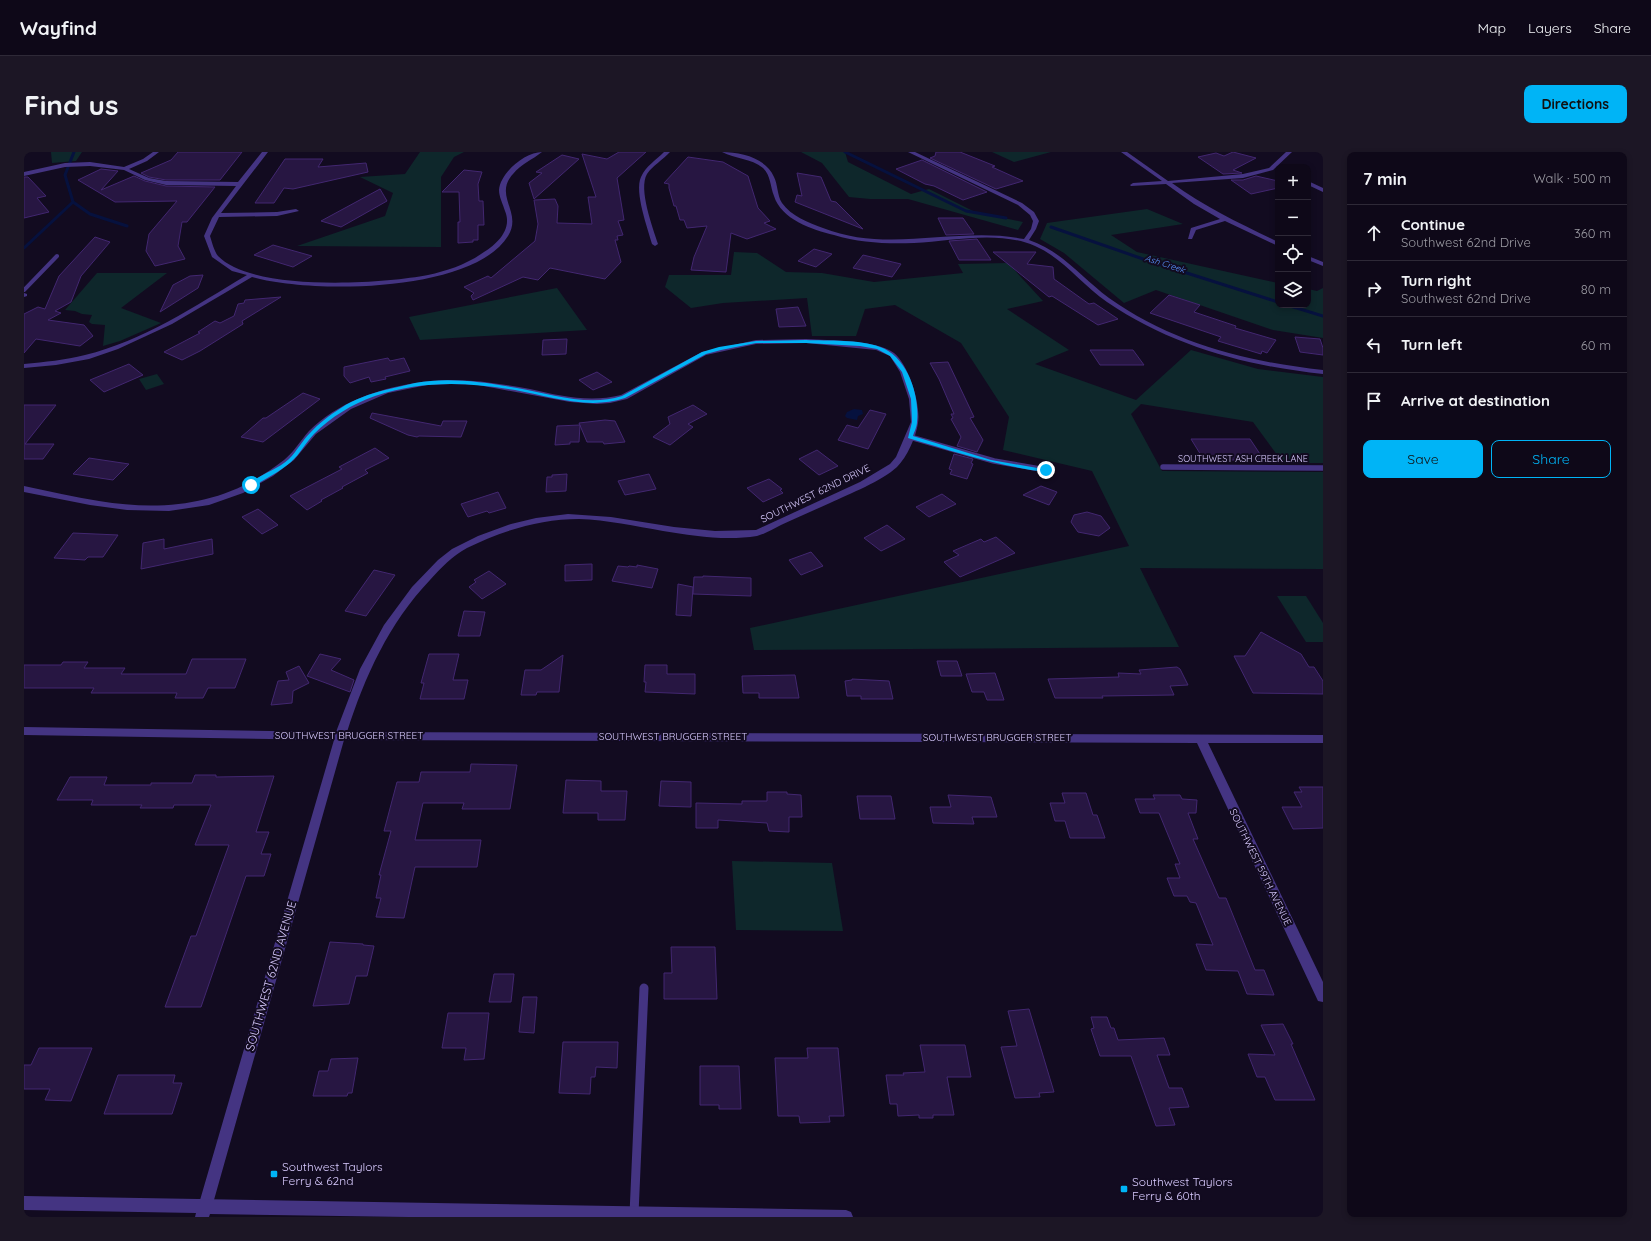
<!DOCTYPE html>
<meta charset="utf-8">
<style>
:root{--surface:#0e0818;--page:#1c1625;--text:#f1f3f6;--muted:#9b9aa2;--line:#2e2937;--accent:#00b4f6}
body{margin:0;font-family:Quicksand,sans-serif;background:var(--page);color:var(--text)}
.controls{position:absolute;right:12px;top:12px;display:grid;overflow:hidden;border-radius:8px;box-shadow:0 2px 6px #0003}
.controls button{width:36px;height:36px;display:grid;place-items:center;padding:0;border:0;border-bottom:1px solid var(--line);background:var(--surface);color:var(--text);font:20px sans-serif}
.stop{position:absolute;width:12px;height:12px;margin:-9px;border:3px solid #00b4f6;border-radius:50%;background:#fff}
.stop.end{background:#00b4f6;border-color:#fff;box-shadow:0 1px 4px #0008}
.list{margin:0;padding:0;list-style:none}
h2{display:flex;justify-content:space-between;align-items:center;height:52px;margin:0;padding:0 16px;font-size:17px}
h2 small{font-size:13px;font-weight:400;color:var(--muted)}
.list li{display:grid;grid-template-columns:26px 1fr auto;gap:12px;align-items:center;box-sizing:border-box;height:56px;padding:0 16px;border-top:1px solid var(--line)}
.list b{display:block;font-size:15px;white-space:nowrap}
.list p{margin:0;font-size:13px;white-space:nowrap;color:var(--muted)}
.list em{font-size:13px;font-style:normal;color:var(--muted)}
.actions{display:flex;gap:8px;padding:12px 16px}
.actions a{flex:1;padding:9px 0;border:1px solid var(--accent);border-radius:8px;text-align:center;font-size:14px;color:var(--accent)}
.actions .main{background:var(--accent);color:#111}
.icon{flex:none;width:22px;height:22px;fill:none;stroke:currentColor;stroke-width:2;stroke-linecap:round;stroke-linejoin:round}
.map{position:relative;flex:none;width:1299px;height:1065px;overflow:hidden;border-radius:8px}
header{display:flex;align-items:center;gap:24px;box-sizing:border-box;height:56px;padding:0 20px;background:var(--surface);border-bottom:1px solid var(--line)}
header strong{font-size:19px}
nav{display:flex;gap:22px;margin-inline-start:auto;font-size:14px}
.intro{display:flex;align-items:center;justify-content:space-between;box-sizing:border-box;height:96px;padding:0 24px}
h1{margin:0;font-size:28px}
.button{padding:10px 18px;border-radius:8px;background:var(--accent);color:#111;font-size:14px;font-weight:700}
main{display:flex;gap:24px;padding:0 24px}
aside{flex:1;background:var(--surface);border-radius:8px;box-shadow:0 2px 6px #0003}
.map>svg:first-child{display:block}
</style>
<header>
<strong>Wayfind</strong>
<nav><a>Map</a><a>Layers</a><a>Share</a></nav>
</header>
<div class="intro"><h1>Find us</h1><a class="button">Directions</a></div>
<main>
<div class="map">
<svg width="1299" height="1065" viewBox="0 0 1299 1065">
<rect width="100%" height="100%" fill="#120b20"/>
<g fill="#0e272b">
<path d="M27,0H58L52,9L28,11Z"/>
<path d="M396,0H440L430,5L417,25V95L273,94L361,64L369,41L336,25L381,22Z"/>
<path d="M777,0H821L824,10L887,42L905,37L951,60L999,70L994,78L884,47H846L825,45L798,11Z"/>
<path d="M968,0H1027L990,10Z"/>
<path d="M1123,57L1159,72L1087,83L1113,100L1254,131V153H1284V137L1293,139L1299,136V186L1249,178L1132,138L1100,151L1040,101L1016,87L1023,71Z"/>
<path d="M710,100L733,101L762,120L798,121L850,130L939,121L934,112L984,111L1019,149L983,157L1045,198L1011,212L1112,248L1167,198L1234,217L1299,225V311H1259L1229,270L1117,252L1107,262L1138,319L1299,320V417L1116,416L1155,495L730,498L726,476L1105,394L1068,319L979,298L985,265L937,191L871,153L841,157L832,184H788L783,146L699,151L667,156L641,135L645,123H707Z"/>
<path d="M73,121H143L97,156L137,171L96,189L79,194L81,173L68,172L65,170L68,163L58,162L51,159L41,158Z"/>
<path d="M533,136L563,178L396,188L385,165Z"/>
<path d="M133,222L140,232L122,238L115,227Z"/>
<path d="M1253,444H1282L1299,471V490H1282Z"/>
<path d="M708,709L808,711L819,779L712,778Z"/>
</g>
<path fill="#06113e" d="M830,257L838,258L839,262L834,264L833,268L823,266L821,264L823,260Z"/>
<g fill="none" stroke-linecap="round" stroke-linejoin="round">
<g stroke="#06113e" stroke-width="3">
<path d="M50,0L41,23L49,50L66,62L103,74"/>
<path d="M821,0L942,59L982,66"/>
<path d="M1027,75L1122,108L1254,150"/>
<path d="M0,96L49,50"/>
<path d="M1263,153L1299,164"/>
</g>
</g>
<g fill="#271642" stroke="#422770">
<path d="M154,0H218L196,28H142L125,25L117,21L147,8Z"/>
<path d="M595,0H622L593,26L600,68L594,69L599,83L593,84L594,88H591L597,110L581,127L526,116L514,128L499,125L449,148L447,144L450,141L440,135L464,124L467,126L511,89L514,72L510,48L531,47L534,54L533,71L568,72L564,45H572L558,2L583,7Z"/>
<path d="M912,0H936L971,14L968,15L999,29L972,37L906,6L911,4Z"/>
<path d="M1209,0L1232,6L1209,18L1218,21L1199,22L1174,5L1192,1L1200,4Z"/>
<path d="M538,3L555,7L510,47L505,31L518,21L512,20Z"/>
<path d="M664,5L699,10L724,24L734,56L746,69L740,71L752,77L723,87L707,81L702,120L667,118L670,105L683,74L663,76L660,68H656L652,54H650L645,36V32L640,31Z"/>
<path d="M261,7H299L294,15L342,11L344,20L269,37L260,36L250,51H231Z"/>
<path d="M898,8L963,40L939,48L910,34L901,32L872,17Z"/>
<path d="M77,17L94,19L77,38L110,24L121,29L142,34L191,35L163,70H158L154,94L161,107L131,114L122,99L125,82L153,49L91,50L54,28Z"/>
<path d="M440,18L458,20L454,32L455,49H459L460,73H454V88H449V90L434,91V70H436L435,40H418Z"/>
<path d="M773,21L797,25L807,49L812,50L839,77L771,50L773,43L778,44Z"/>
<path d="M1232,24L1254,29V36L1227,42L1207,28H1219Z"/>
<path d="M0,25H4L22,44L13,46L25,60L0,66Z"/>
<path d="M356,37L363,49L317,75L297,69Z"/>
<path d="M914,66H939L950,82L922,83Z"/>
<path d="M71,85L86,90L57,124L47,150L31,159L37,161L24,168L60,173L69,184L56,194L12,187L0,201V162L14,155L21,157L35,124Z"/>
<path d="M953,87L967,108H935L925,89Z"/>
<path d="M249,93L288,104L269,115L230,103Z"/>
<path d="M790,97L808,102L792,115L774,109Z"/>
<path d="M969,100H1012L1003,112L1029,115L1030,127L1065,152L1070,151L1094,167L1074,173L1028,144L1025,145Z"/>
<path d="M839,103L877,112L868,125L829,116Z"/>
<path d="M179,123L174,136L136,160L149,133L166,124Z"/>
<path d="M1145,143L1176,153L1170,160L1212,174L1211,176L1252,188L1243,201L1238,199L1237,202L1194,189L1197,185L1126,161Z"/>
<path d="M257,145L218,169L219,172L176,199L158,208L140,200L176,181L174,180L191,169L196,171L210,164L214,152L220,151L221,148Z"/>
<path d="M774,155L782,174L755,175L752,157Z"/>
<path d="M1271,185L1296,187L1299,196V203L1276,200Z"/>
<path d="M543,187L542,202L518,203L519,188Z"/>
<path d="M1066,198H1109L1120,213H1076Z"/>
<path d="M364,206L366,209L380,206L386,219L361,225L362,227L347,230L345,225L326,231L320,224V215Z"/>
<path d="M924,210L950,265L946,266L959,288L953,300L933,294L937,285L927,267L929,266L927,262H930L915,227L906,211Z"/>
<path d="M105,212L119,223L80,240L66,228Z"/>
<path d="M573,220L588,230L569,238L555,228Z"/>
<path d="M279,241L296,247L239,290L217,285L239,266H242Z"/>
<path d="M0,253H32L1,292H30L19,307H0Z"/>
<path d="M669,253L683,262L664,272L669,275L646,293L629,285L646,272L644,265Z"/>
<path d="M846,258L862,262L844,297L814,288L823,273L834,276Z"/>
<path d="M348,261L417,274L419,269H443L437,285L395,284L393,285L384,283L346,266Z"/>
<path d="M581,268L591,269L601,290L580,292L579,290H563L555,271Z"/>
<path d="M556,273L555,290H546V292L531,293L533,274Z"/>
<path d="M1167,287H1226L1240,308H1180Z"/>
<path d="M351,296L365,306L341,318L344,321L318,335L319,336L297,348L298,349L283,358L266,344L318,317L315,315Z"/>
<path d="M793,298L814,314L795,323L775,307Z"/>
<path d="M930,302L949,307L947,311L949,312L943,327L926,322L928,318L925,317Z"/>
<path d="M65,306L105,312L89,328L49,322Z"/>
<path d="M543,322L542,339L522,340L523,325H528V323Z"/>
<path d="M625,322L632,337L601,343L594,329Z"/>
<path d="M745,327L758,337L756,338L759,341L739,350L723,336Z"/>
<path d="M1017,334L1033,340L1025,353L999,343Z"/>
<path d="M474,340L482,356L465,361L463,359L444,365L437,352Z"/>
<path d="M918,342L932,352L905,365L892,355Z"/>
<path d="M234,357L254,373L238,382L218,365Z"/>
<path d="M1063,360L1077,364L1086,376L1075,384L1054,380L1047,370L1050,363Z"/>
<path d="M863,373L881,387L857,399L840,386Z"/>
<path d="M49,381L94,383L79,405H64L61,408L30,406Z"/>
<path d="M972,385L991,401L936,425L920,410L935,403L929,399L957,387L960,390Z"/>
<path d="M140,387V397L188,387L189,402L117,417L119,391Z"/>
<path d="M787,400L799,414L777,423L765,408Z"/>
<path d="M568,412V428L541,429V413Z"/>
<path d="M613,413L634,417L628,436L588,429L594,414L604,415L605,414L613,415Z"/>
<path d="M350,418L371,423L342,464L321,459Z"/>
<path d="M465,419L482,432L458,447L445,435L452,430L450,428Z"/>
<path d="M679,424L727,426V444L669,442L670,425H679Z"/>
<path d="M654,432L669,435L667,464L652,463Z"/>
<path d="M440,459L461,460L456,484H434Z"/>
<path d="M1237,480L1277,502L1285,515H1290L1299,529V542L1229,541L1210,504H1221Z"/>
<path d="M296,502L317,507L307,518L330,528L326,540L283,524Z"/>
<path d="M405,502H435L429,528H444L440,547H396L400,531H397Z"/>
<path d="M539,503L535,540H513L512,543H497L501,518H517Z"/>
<path d="M168,507H222L211,536H184L179,546H151L153,541H67L70,536H0V513H37L39,510H64L60,516H101L97,522H162Z"/>
<path d="M913,509H933L938,524H917Z"/>
<path d="M621,513H643V522H671V542L621,540L622,530H620Z"/>
<path d="M275,514L285,531L269,539L268,551L247,553L254,529L265,528L262,520Z"/>
<path d="M1153,515L1156,517L1164,533L1146,534L1150,543L1078,544L1079,546H1031L1024,527L1095,525L1094,521L1117,522L1115,518Z"/>
<path d="M971,521L980,548H963L960,540H948L942,522Z"/>
<path d="M771,523L775,546H735V541H719L718,524Z"/>
<path d="M828,527L865,529L869,547H837V544H823L821,529L828,528Z"/>
<path d="M447,612L493,613L486,657H438L440,651H399L391,688H457L453,715H391L380,766L352,765L357,746H352L357,723H355L367,679H360L373,630H395L397,620H446Z"/>
<path d="M171,623H192V625L250,624L232,680H245L237,702H247L240,724H222L177,855H141L167,784H172L205,693H171L187,653H150L149,656H116L118,653H67L69,648H33L46,625H83L80,633H127V631H168Z"/>
<path d="M542,628L577,629V639H603L601,668H574V661H539Z"/>
<path d="M637,629L667,630V655L635,654Z"/>
<path d="M1275,635H1299V676L1269,677L1258,655H1278L1270,640H1278Z"/>
<path d="M743,640H763V642L777,643L778,665H765V680L745,679L743,671L694,668V676H672V651L718,652V649H743Z"/>
<path d="M1038,641H1062L1069,663H1073L1081,686H1046L1041,669H1031L1026,651H1041Z"/>
<path d="M924,643L967,645L973,665H948L950,672L909,671L906,655H927Z"/>
<path d="M1129,643H1156L1158,647L1173,648L1172,661H1164L1174,687H1169L1195,746H1202L1231,818H1240L1250,843L1223,842L1214,819L1182,818L1172,792L1189,793L1172,751L1166,750L1163,744H1150L1143,726H1156L1151,712H1156L1135,661H1116L1111,647H1131Z"/>
<path d="M833,644H867L871,667H836Z"/>
<path d="M306,790L339,792V793L350,794L343,824H332L325,852L289,854Z"/>
<path d="M647,795H691L693,847H640V821H648Z"/>
<path d="M470,822H490L487,850H465Z"/>
<path d="M499,845H513L510,881L495,880Z"/>
<path d="M1005,857L1030,940L1015,941L1016,945L991,946L977,895L993,894L984,859Z"/>
<path d="M424,861H465L460,907L440,908L442,896H418Z"/>
<path d="M1067,865H1083L1087,876H1090L1094,888L1140,886L1146,903H1133L1145,936H1158L1165,955L1145,956L1151,973L1132,974L1107,904H1076L1067,877L1070,876Z"/>
<path d="M1259,872L1269,892H1267L1291,948H1251L1241,925H1233L1224,902L1251,903L1237,873Z"/>
<path d="M539,890H594L593,916L572,915L571,925H567L566,942L535,941Z"/>
<path d="M896,893H941L947,925H923L930,963H909V966H895V963L874,964L873,952H866L862,923H880L879,921L901,920Z"/>
<path d="M15,896H68L47,949L21,948L26,937H0V913H7Z"/>
<path d="M783,896H814L820,964H805L806,970L776,971L775,964H754L751,906H784Z"/>
<path d="M334,906L328,941H324L323,944H289L295,919H304L307,907Z"/>
<path d="M676,914H715L717,957H695V953H676Z"/>
<path d="M94,923H151L149,931H158L148,962H80Z"/>
</g>
<g fill="none" stroke-linecap="round" stroke-linejoin="round">
<path stroke="#443482" stroke-width="4" d="M0,138L33,104"/>
<g stroke="#443482" stroke-width="5.5">
<path d="M886,285L970,309L1022,318"/>
<path d="M1139,315L1299,316"/>
</g>
<path stroke="#443482" stroke-width="9" d="M610,1062L620,836"/>
<g fill="#443482" fill-rule="evenodd">
<path d="M129,0H135L123,9L105,17L125,26L142,29L214,30L238,0H244L197,61L253,60L272,57L275,59L253,64L195,65L186,84C188,90 190,99 194,104C229,140 357,132 404,123C422,119 441,113 457,102C472,93 489,78 481,59C479,52 475,45 475,38C476,21 501,0 518,0C508,8 497,12 489,22C469,44 499,60 484,84C449,141 286,142 228,125L148,172L94,197L65,207L32,213L0,216V212C21,210 41,208 61,203C119,189 171,154 223,123L208,119L188,105L180,84L188,66L212,34L142,33L121,28L100,18L66,14L41,15L0,24V20L41,11L66,10L100,15L119,7Z"/>
<path d="M640,0H646C639,8 629,13 623,22C614,37 629,76 634,92L631,94L628,92C624,77 610,40 617,25C622,14 632,8 640,0Z"/>
<path d="M698,0C717,0 742,6 750,25C754,33 753,43 758,51C767,64 785,71 799,76C864,102 933,74 1000,87L1007,77L1009,69L1006,63L994,53L884,0H891L998,51L1010,60L1015,69L1012,77L1005,88C1038,99 1058,126 1085,146C1148,191 1224,210 1299,218V222C1222,214 1148,194 1083,150C1058,133 1039,106 1011,94C974,78 929,89 890,91C863,92 836,91 810,83C788,78 757,67 750,44C746,34 747,24 739,16C727,6 711,7 698,0Z"/>
<path d="M1097,0H1103L1144,29L1219,22L1245,16L1262,0H1268L1249,18L1219,26L1148,31C1181,55 1217,72 1254,90V94L1201,69L1172,78L1168,87H1164L1167,76L1196,67L1170,52L1142,32L1107,34L1106,33L1109,31L1138,29Z"/>
<path d="M1284,29L1299,36V40L1284,33Z"/>
<path d="M1284,104L1299,110V114L1284,108Z"/>
<path d="M0,141L3,142V144L0,145Z"/>
<path d="M782,187C806,189 851,187 870,201C885,213 897,253 894,271C892,285 883,305 873,315C858,329 825,342 806,351C790,358 773,366 757,373C749,377 741,382 733,384C702,389 669,384 639,379C611,374 583,368 555,367C516,367 477,379 443,396C428,404 417,416 406,428C365,471 341,524 323,580L1299,583V591H1184L1299,830V850L1294,849L1173,591L320,588L188,1055L186,1060L181,1062L176,1060L174,1055L310,588L0,583V575L312,580L336,517L360,473L388,435L414,408L428,397L454,384L487,372L512,366L544,362L587,365L650,375L691,379L732,378L836,330L866,312L872,305L887,270L885,247L876,220L866,204L852,198L782,191L732,192L682,203L603,247L586,251L573,252L546,250L454,233L428,232L403,233L364,241L327,257L292,282L270,308L249,324L219,341L185,353L145,359L103,358L66,353L0,340V334C25,339 50,345 75,349C144,360 204,352 260,308C270,300 276,289 285,279C313,251 353,237 391,231C429,224 468,230 506,237C537,244 566,251 597,243L678,200L732,188Z"/>
</g>
<path fill="#443482" fill-rule="evenodd" d="M0,1044L822,1058L827,1060L829,1065H384L186,1062L185,1065H171L172,1061L0,1058Z"/>
</g>
<path fill="#00b4f6" d="M782,188C804,189 835,187 856,195C883,204 896,243 893,270C893,275 890,280 889,284L967,308L1025,318L1022,320C974,314 931,300 884,286L888,270L887,247L878,220L866,204L853,197L836,194L782,191H732L697,198L682,202L601,246C565,258 528,245 491,238C442,230 399,228 351,244C328,252 307,265 290,282C282,290 276,302 267,310C255,320 242,327 229,334L224,333C236,322 253,318 265,307C273,299 278,289 286,281C294,272 306,263 317,256C330,247 346,242 361,238C371,236 381,233 391,231C424,225 460,230 493,236C527,242 564,255 598,244L678,200L695,195L732,189Z"/>
<g fill="#00b4f6" stroke="#120b20" stroke-width="1.5">
<rect x="246" y="1018" width="8" height="8" rx="2"/>
<rect x="1096" y="1033" width="8" height="8" rx="2"/>
</g>
<g text-anchor="middle" stroke-width="4" stroke-linejoin="round" paint-order="stroke">
<g font-size="9" font-style="italic" fill="#5996ff" stroke="#120b20">
<text transform="translate(1141 112) rotate(18)" y="3">Ash Creek</text>
</g>
<g font-size="9" fill="#d9cbff" stroke="#120b20">
<text x="1219" y="310">SOUTHWEST ASH CREEK LANE</text>
</g>
<g font-size="10" fill="#d9cbff" stroke="#120b20">
<text transform="translate(791 341) rotate(-26)" y="4">SOUTHWEST 62ND DRIVE</text>
<text x="325" y="587">SOUTHWEST BRUGGER STREET</text>
<text x="649" y="588">SOUTHWEST BRUGGER STREET</text>
<text x="973" y="589">SOUTHWEST BRUGGER STREET</text>
<text transform="translate(1237 715) rotate(64)" y="4">SOUTHWEST 59TH AVENUE</text>
</g>
<g font-size="12" fill="#d9cbff" stroke="#120b20">
<text transform="translate(247 824) rotate(-74)" y="4">SOUTHWEST 62ND AVENUE</text>
</g>
<g font-size="12" fill="#d9cbff" stroke="#120b20" text-anchor="start">
<text x="258" y="1019">Southwest Taylors<tspan x="258" dy="14">Ferry &amp; 62nd</tspan></text>
<text x="1108" y="1034">Southwest Taylors<tspan x="1108" dy="14">Ferry &amp; 60th</tspan></text>
</g>
</g>
</svg>
<div class="controls">
<button>+</button>
<button>−</button>
<button><svg class="icon" aria-label="locate" viewBox="0 0 24 24"><circle cx="12" cy="12" r="6"/><path d="M12 2v4M12 18v4M2 12h4M18 12h4"/></svg></button>
<button><svg class="icon" aria-label="layers" viewBox="0 0 24 24"><path d="M12 4l9 5-9 5-9-5zM3 14l9 5 9-5"/></svg></button>
</div>
<div class="stop" style="left:227px;top:333px"></div>
<div class="stop end" style="left:1022px;top:318px"></div>
</div>
<aside>
<h2>7 min<small>Walk · 500 m</small></h2>
<ul class="list">
<li><svg class="icon" aria-label="ahead" viewBox="0 0 24 24"><path d="M12 20V5M6 11l6-6 6 6"/></svg><div><b>Continue</b><p>Southwest 62nd Drive</p></div><em>360 m</em></li>
<li><svg class="icon" aria-label="right" viewBox="0 0 24 24"><path d="M7 20v-9h11M14 6l5 5-5 5"/></svg><div><b>Turn right</b><p>Southwest 62nd Drive</p></div><em>80 m</em></li>
<li><svg class="icon" aria-label="left" viewBox="0 0 24 24"><path d="M17 20v-9H6M10 6l-5 5 5 5"/></svg><div><b>Turn left</b></div><em>60 m</em></li>
<li><svg class="icon" aria-label="arrive" viewBox="0 0 24 24"><path d="M6 21V4h12l-3 4 3 4H6"/></svg><div><b>Arrive at destination</b></div></li>
</ul>
<div class="actions"><a class="main">Save</a><a>Share</a></div>
</aside>
</main>
